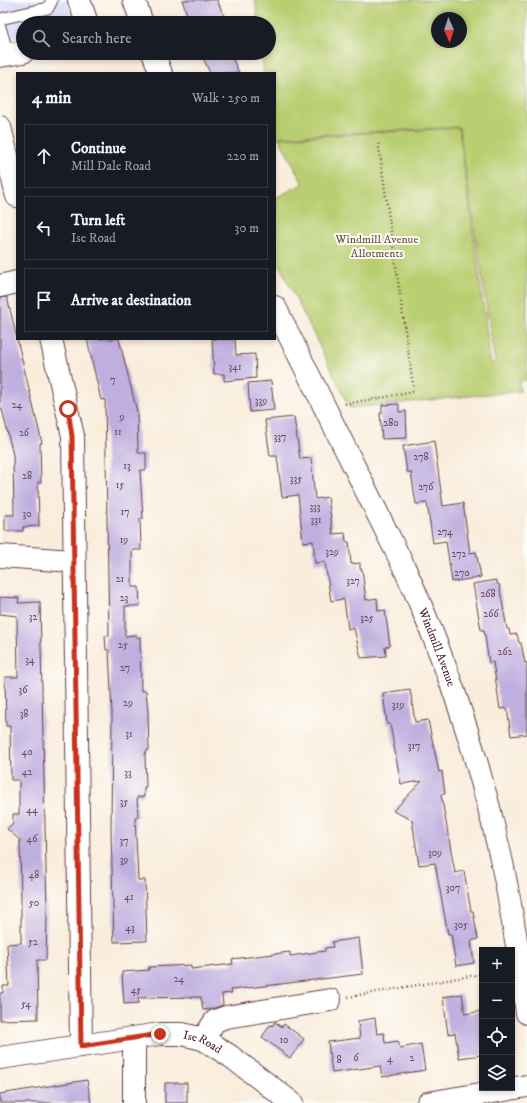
<!DOCTYPE html>
<meta charset="utf-8">
<style>
:root{--surface:#171b24;--page:#20242c;--text:#f1f3f6;--muted:#9ea1a6;--line:#363941}
body{margin:0;font-family:"IM FELL DW Pica",serif;background:var(--page);color:var(--text)}
.controls{position:absolute;right:12px;bottom:12px;display:grid;overflow:hidden;border-radius:0px;box-shadow:0 2px 6px #0003}
.controls button{width:36px;height:36px;display:grid;place-items:center;padding:0;border:0;border-bottom:1px solid var(--line);background:var(--surface);color:var(--text);font:20px sans-serif}
.compass{position:absolute;left:431px;top:12px;width:36px;height:36px;border-radius:50%;background:var(--surface);box-shadow:0 2px 6px #0003;rotate:177deg}
.stop{position:absolute;width:12px;height:12px;margin:-9px;border:3px solid #c8321e;border-radius:50%;background:#fff}
.stop.end{background:#c8321e;border-color:#fff;box-shadow:0 1px 4px #0008}
.list{margin:0;padding:0;list-style:none}
h2{display:flex;justify-content:space-between;align-items:center;height:52px;margin:0;padding:0 16px;font-size:17px}
h2 small{font-size:13px;font-weight:400;color:var(--muted)}
.list li{display:grid;grid-template-columns:26px 1fr auto;gap:12px;align-items:center;box-sizing:border-box;height:64px;margin:0 8px 8px;padding:0 8px;border:1px solid var(--line);border-radius:0px}
.list b{display:block;font-size:15px;white-space:nowrap}
.list p{margin:0;font-size:13px;white-space:nowrap;color:var(--muted)}
.list em{font-size:13px;font-style:normal;color:var(--muted)}
.icon{flex:none;width:22px;height:22px;fill:none;stroke:currentColor;stroke-width:2;stroke-linecap:round;stroke-linejoin:round}
.map{position:relative;flex:none;width:527px;height:1103px;overflow:hidden}
.search{position:absolute;background:var(--surface);box-shadow:0 2px 6px #0003;left:16px;top:16px;width:260px;height:44px;display:flex;align-items:center;gap:10px;box-sizing:border-box;padding:0 14px;border-radius:22px;color:var(--muted);font-size:15px}
.panel{position:absolute;background:var(--surface);box-shadow:0 2px 6px #0003;left:16px;top:72px;width:260px;height:268px;border-radius:0px}
.map>svg:first-child{display:block}
</style>
<div class="map">
<svg width="527" height="1103" viewBox="0 0 527 1103">
<rect width="100%" height="100%" fill="#fdfcf7"/>
<filter id="ink" filterUnits="userSpaceOnUse"><feTurbulence type="fractalNoise" baseFrequency=".025" numOctaves="2"/><feDisplacementMap in="SourceGraphic" scale="8" xChannelSelector="R" yChannelSelector="G"/><feConvolveMatrix kernelMatrix="1 2 1 2 8 2 1 2 1" color-interpolation-filters="sRGB"/></filter>
<filter id="wash" filterUnits="userSpaceOnUse"><feTurbulence type="fractalNoise" baseFrequency=".012" numOctaves="4" result="noise"/><feDisplacementMap in="SourceGraphic" scale="16" xChannelSelector="R" yChannelSelector="G"/><feGaussianBlur stdDeviation="0.9" result="paint"/><feColorMatrix in="noise" values="0 0 0 0 0 0 0 0 0 0 0 0 0 0 0 0 0 1.4 0 .05"/><feComposite in="paint" operator="in"/></filter>
<g filter="url(#wash)">
<rect width="100%" height="100%" fill="#f9eddc"/>
<path fill="#d4d8f9" d="M0,0H67L71,13L64,23H23V35L0,39Z"/>
<path fill="#b9ce71" stroke="#82764e" fill-rule="evenodd" d="M255,0H527V380L519,381L520,391L350,408L275,256V198L303,184L279,138L459,128L491,363H495L459,127L275,137V73H264L261,53H269V23H258ZM437,18H461V42H437Z"/>
<g id="blocks">
<g fill="#bfafdf">
<path d="M182,0H217L227,23H190Z"/>
<path d="M201,53H230L239,73H210Z"/>
<path d="M7,297L42,443H40L41,482H38L39,526L23,527V531H5V515H14L13,455L2,409H0V298Z"/>
<path d="M87,339H119L137,412L138,453H146V470H140L143,519H140L141,550H132V587H139L140,606H125V636L136,635V638L140,637L141,691H146L148,712L149,750L146,751L145,755L146,787H144V797H137L138,817H135L138,880H145L147,941L114,942L111,831L112,713L109,650H106L105,636H109L105,399L101,400Z"/>
<path d="M212,339H235L236,355L255,354L256,378L224,381V374H214Z"/>
<path d="M271,381L274,410L250,412L248,383Z"/>
<path d="M399,404V412L406,411L407,438L382,439L380,413H382V405Z"/>
<path d="M294,417L300,459L311,458L315,499L328,497L333,534L345,533L346,542H349L351,564L360,563V569H362L366,600L377,598L378,611L385,610L390,646L385,647L386,656L361,658L354,628L348,629L344,599L331,601L325,562L315,563L313,541L303,542L298,495L282,497L277,456H270L265,420Z"/>
<path d="M434,441L443,506L463,503L470,553L476,552L481,577L452,582L446,541L433,543L427,503L416,504L411,472H407L403,446Z"/>
<path d="M496,580L497,584H499L507,629H509L510,635L517,634L519,643H521L525,663L527,662V734L511,736L507,708L500,709L493,662L489,663L484,630H481L473,584Z"/>
<path d="M0,597L19,598L18,603L40,602L47,914L46,960H37L38,1019L0,1020V993H3V986H9L7,944L21,943V904L20,840L7,829L13,823V814H19V780H11L10,726H6L5,677H18L17,616L0,614Z"/>
<path d="M410,689L415,722L428,720L439,772L442,771L445,794H441L455,873L464,871L471,911H473L478,939L471,941L474,963L456,966L451,934H448L435,863L419,865L412,820L393,811L422,781L401,784L390,724H387L383,693Z"/>
<path d="M359,938L363,974L231,990L232,993L222,994L223,1005L211,1009L203,1010L201,997L138,998L139,1003L124,1004L122,972L149,970V967L191,965V969L233,964L232,959L290,952V956L325,951V948L333,947L332,942Z"/>
<path d="M462,994L465,1014L482,1011V1055L459,1058L455,1033L448,1034L443,997Z"/>
<path d="M375,1018L377,1034L384,1033L385,1043L398,1041L400,1048L421,1044L425,1070L382,1077L380,1066L332,1073L328,1042L360,1038L358,1021Z"/>
<path d="M275,1022L282,1027L284,1024L304,1039L290,1058L262,1037L270,1025L272,1026Z"/>
<path d="M87,1080L91,1103H0V1094Z"/>
<rect x="165" y="1083" width="22" height="20"/>
</g>
</g>
</g>
<g filter="url(#ink)">
<use href="#blocks" fill-opacity="0" stroke="#643e46" stroke-width="1"/>
<g fill="none" stroke-linecap="round" stroke-linejoin="round">
<g stroke="#643e46" stroke-width="13">
<g id="service">
<path d="M0,19L48,8L52,0"/>
<path d="M0,27L8,54"/>
</g>
</g>
<g stroke="#643e46" stroke-width="24">
<g id="minor">
<path d="M79,0L87,23"/>
<path d="M0,56L23,52"/>
<path d="M0,127L17,196"/>
<path d="M0,286L17,282"/>
<path d="M51,339L73,436L81,1046"/>
<path d="M0,556L73,561"/>
<path d="M134,1038V1103"/>
<path d="M203,1039L215,1021L226,1017L330,1000"/>
<path id="s1" d="M0,1058L160,1034H182L203,1039L230,1056L292,1103"/>
<path d="M428,1103L527,1086"/>
</g>
</g>
<g stroke="#643e46" stroke-width="24">
<g id="primary">
<path d="M134,0L142,23"/>
<path d="M153,53L161,73"/>
<path id="s2" d="M275,307L404,567C446,659 478,755 500,854C512,906 519,960 527,1013"/>
</g>
</g>
<g stroke="#643e46" stroke-width="2.5" stroke-dasharray="1 3" stroke-linecap="butt">
<path d="M345,404L414,392L378,141"/>
<path d="M348,997L482,974"/>
</g>
<use href="#service" stroke="#fff" stroke-width="11"/>
<use href="#minor" stroke="#fff" stroke-width="22"/>
<use href="#primary" stroke="#fff" stroke-width="22"/>
</g>
</g>
<g fill="none" stroke-linecap="round" stroke-linejoin="round" filter="url(#ink)">
<path stroke="#c8321e" stroke-width="5" d="M68,409L72,436L81,1046L160,1034"/>
</g>
<g text-anchor="middle" stroke-width="4" stroke-linejoin="round" paint-order="stroke">
<g font-size="10" fill="#674358">
<text x="235" y="370">341</text>
<text x="113" y="383">7</text>
<text x="261" y="404">339</text>
<text x="17" y="408">24</text>
<text x="122" y="420">9</text>
<text x="391" y="426">280</text>
<text x="118" y="435">11</text>
<text x="24" y="436">26</text>
<text x="280" y="440">337</text>
<text x="421" y="460">278</text>
<text x="127" y="469">13</text>
<text x="27" y="479">28</text>
<text x="296" y="482">335</text>
<text x="120" y="488">15</text>
<text x="426" y="490">276</text>
<text x="315" y="510">333</text>
<text x="125" y="515">17</text>
<text x="27" y="517">30</text>
<text x="316" y="523">331</text>
<text x="445" y="535">274</text>
<text x="124" y="543">19</text>
<text x="332" y="555">329</text>
<text x="459" y="557">272</text>
<text x="462" y="576">270</text>
<text x="120" y="582">21</text>
<text x="353" y="584">327</text>
<text x="488" y="597">268</text>
<text x="124" y="601">23</text>
<text x="491" y="617">266</text>
<text x="33" y="620">32</text>
<text x="367" y="621">325</text>
<text x="123" y="648">25</text>
<text x="505" y="655">262</text>
<text x="30" y="663">34</text>
<text x="125" y="671">27</text>
<text x="23" y="693">36</text>
<text x="128" y="706">29</text>
<text x="398" y="708">319</text>
<text x="24" y="717">38</text>
<text x="129" y="737">31</text>
<text x="414" y="749">317</text>
<text x="27" y="755">40</text>
<text x="27" y="775">42</text>
<text x="128" y="776">33</text>
<text x="124" y="805">35</text>
<text x="32" y="813">44</text>
<text x="32" y="842">46</text>
<text x="124" y="844">37</text>
<text x="435" y="856">309</text>
<text x="124" y="863">39</text>
<text x="34" y="878">48</text>
<text x="453" y="891">307</text>
<text x="129" y="900">41</text>
<text x="34" y="906">50</text>
<text x="461" y="928">305</text>
<text x="130" y="931">43</text>
<text x="33" y="945">52</text>
<text x="179" y="982">24</text>
<text x="136" y="993">45</text>
<text x="26" y="1007">54</text>
<text x="284" y="1043">10</text>
<text x="356" y="1061">6</text>
<text x="412" y="1061">2</text>
<text x="390" y="1062">4</text>
<text x="339" y="1063">8</text>
</g>
<g font-size="12" fill="#6b5440" stroke="#fdfcf7">
<text x="377" y="243">Windmill Avenue<tspan x="377" dy="14">Allotments</tspan></text>
</g>
<g font-size="12" fill="#4a1f2b" stroke="#fdfcf7">
<text dy="4" stroke="none"><textPath href="#s2" startOffset="377">Windmill Avenue</textPath></text>
<text dy="4" stroke="none"><textPath href="#s1" startOffset="206">Ise Road</textPath></text>
</g>
</g>
</svg>
<div class="controls">
<button>+</button>
<button>−</button>
<button><svg class="icon" aria-label="locate" viewBox="0 0 24 24"><circle cx="12" cy="12" r="6"/><path d="M12 2v4M12 18v4M2 12h4M18 12h4"/></svg></button>
<button><svg class="icon" aria-label="layers" viewBox="0 0 24 24"><path d="M12 4l9 5-9 5-9-5zM3 14l9 5 9-5"/></svg></button>
</div>
<svg class="compass" viewBox="-18 -18 36 36"><path d="M0-13l5 13h-10z" fill="#e53935"/><path d="M0 13l5-13h-10z" fill="#9ea1a6"/></svg>
<div class="stop" style="left:68px;top:409px"></div>
<div class="stop end" style="left:160px;top:1034px"></div>
<div class="search"><svg class="icon" aria-label="search" viewBox="0 0 24 24"><circle cx="10" cy="10" r="6"/><path d="M15 15l6 6"/></svg>Search here</div>
<section class="panel">
<h2>4 min<small>Walk · 250 m</small></h2>
<ul class="list">
<li><svg class="icon" aria-label="ahead" viewBox="0 0 24 24"><path d="M12 20V5M6 11l6-6 6 6"/></svg><div><b>Continue</b><p>Mill Dale Road</p></div><em>220 m</em></li>
<li><svg class="icon" aria-label="left" viewBox="0 0 24 24"><path d="M17 20v-9H6M10 6l-5 5 5 5"/></svg><div><b>Turn left</b><p>Ise Road</p></div><em>30 m</em></li>
<li><svg class="icon" aria-label="arrive" viewBox="0 0 24 24"><path d="M6 21V4h12l-3 4 3 4H6"/></svg><div><b>Arrive at destination</b></div></li>
</ul>
</section>
</div>
